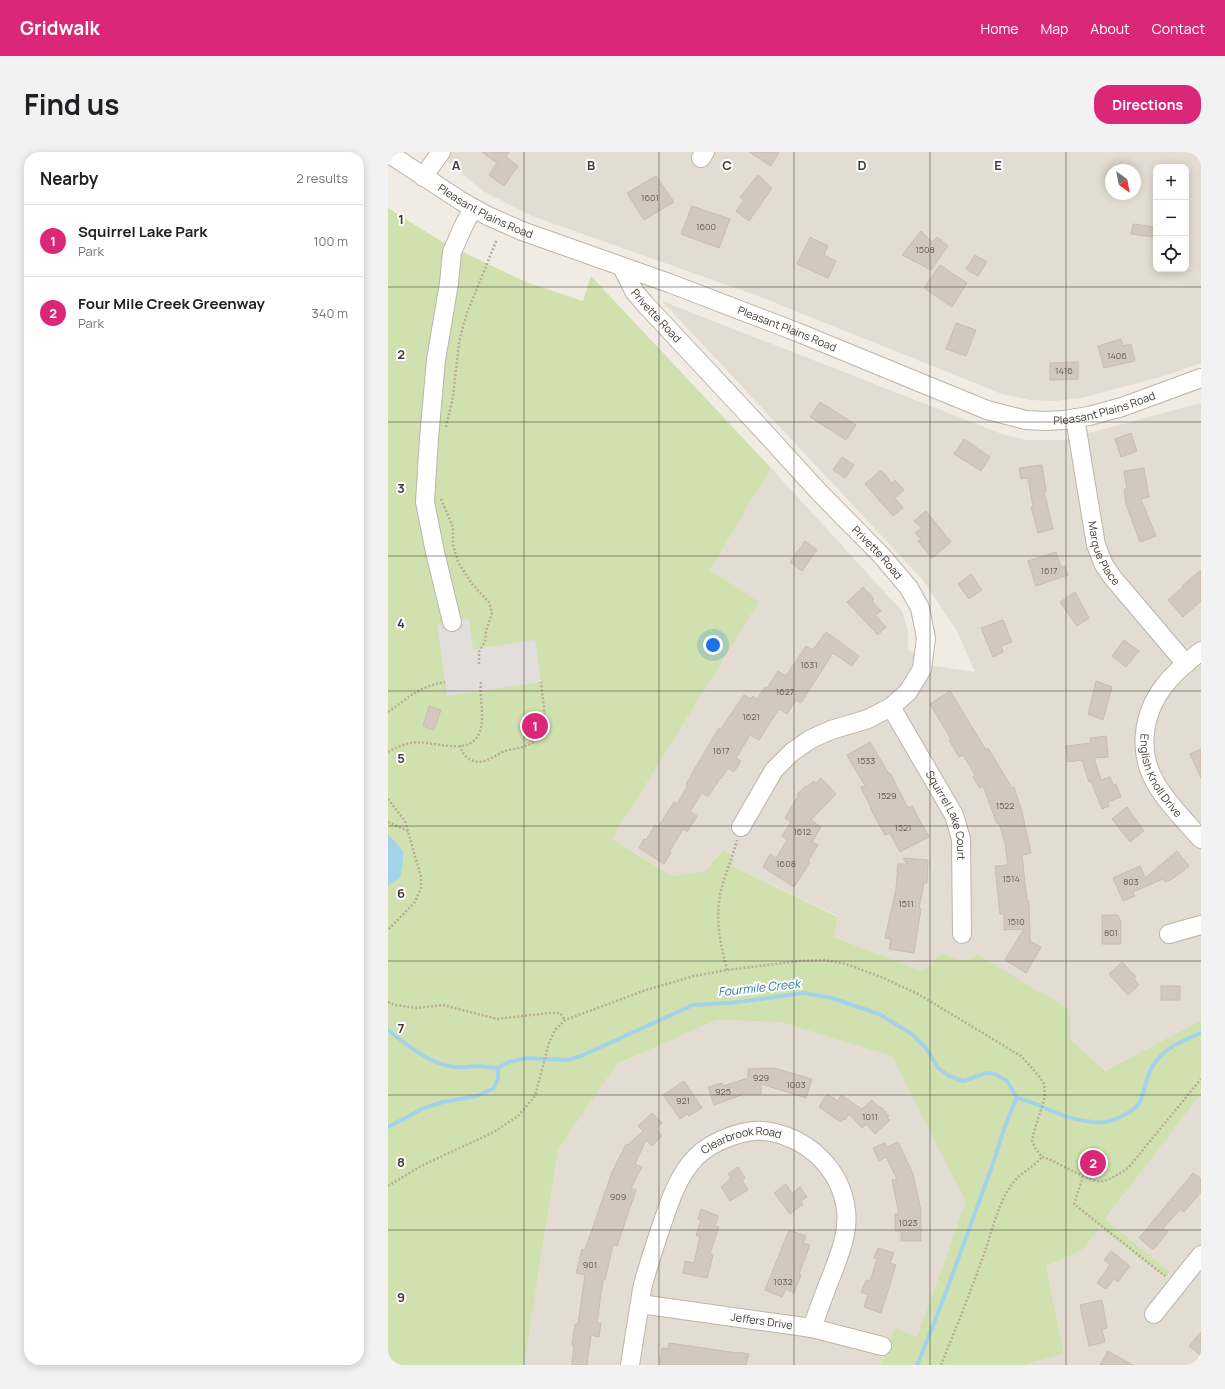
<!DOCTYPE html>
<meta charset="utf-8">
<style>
:root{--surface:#fff;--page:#f2f2f2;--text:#202124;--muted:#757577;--line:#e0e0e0;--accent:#db2777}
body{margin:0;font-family:Manrope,sans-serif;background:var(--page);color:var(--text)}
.controls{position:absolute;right:12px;top:12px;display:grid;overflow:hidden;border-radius:8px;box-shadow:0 2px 10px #0003}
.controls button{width:36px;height:36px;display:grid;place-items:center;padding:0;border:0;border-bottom:1px solid var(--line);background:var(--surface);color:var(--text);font:20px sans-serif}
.compass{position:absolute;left:717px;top:12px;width:36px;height:36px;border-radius:50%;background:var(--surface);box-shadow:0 2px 10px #0003;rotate:148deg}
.you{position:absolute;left:325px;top:493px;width:14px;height:14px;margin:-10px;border:3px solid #fff;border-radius:50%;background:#1a73e8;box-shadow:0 0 0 6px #1a73e833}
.badge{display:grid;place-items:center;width:26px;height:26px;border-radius:50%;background:var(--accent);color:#fff;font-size:13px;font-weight:700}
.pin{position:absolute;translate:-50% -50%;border:2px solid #fff;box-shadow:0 1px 4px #0006}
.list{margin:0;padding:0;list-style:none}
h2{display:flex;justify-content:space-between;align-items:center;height:52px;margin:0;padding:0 16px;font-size:17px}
h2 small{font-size:13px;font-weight:400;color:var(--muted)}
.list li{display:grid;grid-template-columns:26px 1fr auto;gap:12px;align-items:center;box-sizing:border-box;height:72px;padding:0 16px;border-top:1px solid var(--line)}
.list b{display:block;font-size:15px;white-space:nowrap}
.list p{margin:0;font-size:13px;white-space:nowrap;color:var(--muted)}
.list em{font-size:13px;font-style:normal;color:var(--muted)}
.icon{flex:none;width:22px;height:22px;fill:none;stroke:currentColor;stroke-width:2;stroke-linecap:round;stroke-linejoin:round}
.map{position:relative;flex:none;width:813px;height:1213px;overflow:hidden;border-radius:16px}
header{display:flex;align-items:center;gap:24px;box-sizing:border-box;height:56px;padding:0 20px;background:var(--accent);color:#fff}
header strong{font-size:19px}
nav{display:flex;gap:22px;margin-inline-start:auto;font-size:14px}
.intro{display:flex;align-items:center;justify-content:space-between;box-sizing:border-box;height:96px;padding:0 24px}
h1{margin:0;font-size:28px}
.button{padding:10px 18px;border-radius:16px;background:var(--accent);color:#fff;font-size:14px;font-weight:700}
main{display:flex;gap:24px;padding:0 24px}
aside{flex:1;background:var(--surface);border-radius:16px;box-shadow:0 2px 10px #0003}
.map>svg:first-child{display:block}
</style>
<header>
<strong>Gridwalk</strong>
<nav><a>Home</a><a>Map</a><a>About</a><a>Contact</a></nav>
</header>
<div class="intro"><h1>Find us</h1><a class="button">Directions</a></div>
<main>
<aside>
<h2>Nearby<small>2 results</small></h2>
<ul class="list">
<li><span class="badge">1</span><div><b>Squirrel Lake Park</b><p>Park</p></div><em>100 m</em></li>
<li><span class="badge">2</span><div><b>Four Mile Creek Greenway</b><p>Park</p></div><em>340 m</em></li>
</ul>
</aside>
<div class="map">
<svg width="813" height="1213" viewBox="0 0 813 1213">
<rect width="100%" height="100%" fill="#f0ebe3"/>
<g fill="#e3dcd2" fill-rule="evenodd">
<path d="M48,0H813V211L776,224L693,246L667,249L642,248L614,242L370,144L144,64L95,39ZM768,15H798V117H768ZM723,18H747V42H723Z"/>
<path d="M274,149L614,282L638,288H675L813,251V868L717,919L682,887L578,809H569L554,801L534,819L446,785L450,764L344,714L333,699L317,719L283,724L224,687L371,450L372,451L322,418L383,316L514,459L520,478V498L546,514L587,520L569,479L535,428Z"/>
<path d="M329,868L392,870L504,903L579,1051L529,1186L506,1176L492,1213H136L170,998L229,912Z"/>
<path d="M813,942V1213H637L676,1202L658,1114L693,1099L712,1076L778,1126L782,1120L717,1067Z"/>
</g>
<path fill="#d0e1af" d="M0,56L56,91L138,130L195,149L203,124L383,316L322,418L371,450L224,687L283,724L317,719L334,699L346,704L344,714L450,765L446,785L534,819L554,801C570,809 573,811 590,803L682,858V887L717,919L813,868V942L717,1067L782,1120L778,1126L712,1076L693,1099L658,1114L676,1202L637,1213H492L506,1176L529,1185L578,1050L504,904L392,870L329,868L229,912L170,998L136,1213H0Z"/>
<path fill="#e1dedb" d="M81,467L85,497L147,488L153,530L59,544L49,472Z"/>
<path fill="#a3d3e9" d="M0,682L15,699V709L12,726L0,734Z"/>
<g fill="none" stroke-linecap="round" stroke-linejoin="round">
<g stroke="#a3d3e9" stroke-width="4">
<path d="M0,878C19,893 41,912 67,915C74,916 81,915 88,914C95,914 103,916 110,916"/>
<path d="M110,916L121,910L138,906L179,908L193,904L305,853L342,851L416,841L444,846L491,862L524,882L538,896L550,916L561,924L575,929L599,921L607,922L619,929L629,946C651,951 669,964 692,968C712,972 720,972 738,962C744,959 749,955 752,950C757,939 758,925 764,915C774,897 795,888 813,881"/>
<path d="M0,975L36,956L55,950L89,944L106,936L110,926V916"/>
<path d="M529,1213C556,1150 578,1084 602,1020C611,995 617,969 629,946"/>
</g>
</g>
<g fill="#d3c8bd" stroke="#cbbcae">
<path d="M94,0H121L118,5L130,14L116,34L101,23L109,11Z"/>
<path d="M361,0H391L383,14Z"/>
<path d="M370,23L384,36L361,69L348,59L356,48L352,45Z"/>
<path d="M268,24L286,50L256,68L239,41Z"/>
<path d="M304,54L342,67L331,96L293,82Z"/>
<path d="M745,72L767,75L765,85L743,82Z"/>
<path d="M533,79L544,90L549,85L560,94L543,118L514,103Z"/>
<path d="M422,85L440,94L436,103L448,109L440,126L409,112Z"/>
<path d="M587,103L599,110L590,124L578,117Z"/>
<path d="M552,113L579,131L564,155L536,136Z"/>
<path d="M568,171L588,178L578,204L558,197Z"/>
<path d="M733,187L735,194L743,192L747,209L716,216L710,194Z"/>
<path d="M690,210V227L662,228V211Z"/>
<path d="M432,250L468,273L458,288L422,265Z"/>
<path d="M743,281L749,299L733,305L727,287Z"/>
<path d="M576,287L602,305L593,319L566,302Z"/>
<path d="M454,305L466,313L457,326L445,318Z"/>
<path d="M654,313L658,339H656L665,377L650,381L643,355H645L640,326L633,327L631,316Z"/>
<path d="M756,316L761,345L753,347L768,384L752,390L738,352L736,337H739L736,319Z"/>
<path d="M493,318L504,331L507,328L516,338L507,346L515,356L505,364L477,332Z"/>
<path d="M538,359L563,390L544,406L530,389L533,387L527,381L533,376L526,369Z"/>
<path d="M417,389L429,398L414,419L402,410Z"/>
<path d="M668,400L673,415L677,414L680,423L648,434L640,409Z"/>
<path d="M813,418V449L795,465L780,448L795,435L794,434Z"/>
<path d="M583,422L594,438L581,447L570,432Z"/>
<path d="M475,435L486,447L484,449L493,459L487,463L498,475L490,483L459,450Z"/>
<path d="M687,440L701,466L689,474L672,450Z"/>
<path d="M615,468L624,490L613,494L615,500L605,505L593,476Z"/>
<path d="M438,480L471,504L464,514L445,501L413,551L408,548L399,562L391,557L371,588L362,583L348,606L353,609L346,620L340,616L333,627L332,626L320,645L314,641L302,659L309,664L299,680L295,677L281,700L283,701L276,712L251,696L256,687L258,688L267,673L270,675L286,650L289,652L300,633L298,632L316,601L331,576L333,577L356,543L363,547L365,544L369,547L377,535L379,536L390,519L398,524L418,494L425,498Z"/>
<path d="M736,488L751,499L738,515L724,504Z"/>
<path d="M708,529L724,535L715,568L700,562Z"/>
<path d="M562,539L598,598L600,596L624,636L626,635L634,660L643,701L634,703L639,749H641L642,789L653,795L638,821L617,808L636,777L616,778V762H612L607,714L620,713L617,691L611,671L609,672L595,634L592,636L585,625L587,623L575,603L571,605L561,588L563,587L542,552Z"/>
<path d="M41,554L53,558L46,578L35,574Z"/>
<path d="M718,584L720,605L706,606L713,628L722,625L725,633L728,632L733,645L720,650L721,654L714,657L703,629L701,630L694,608L680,610L678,594L703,591L702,586Z"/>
<path d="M482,590L501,622L502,621L520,656L524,654L541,685L512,700L502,681L497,683L482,656L483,655L474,638L473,635L477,634L459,603Z"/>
<path d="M813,597V626L802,602Z"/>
<path d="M433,626L448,642L423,668L433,675L424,690L430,693L420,709L422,710L406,735L375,715L382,702L388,706L399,688L394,684L403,670L397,666L410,644L409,642L418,634L419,635L426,629L428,631Z"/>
<path d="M739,655L756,679L742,690L724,667Z"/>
<path d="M789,699L801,714L784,727L777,730L775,727L745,740L747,744L735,749L725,726L752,714L757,726Z"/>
<path d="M515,706L540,708L539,731H536L531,756L533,757L526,801L501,797L503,787L497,786L508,737L510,712H519Z"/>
<path d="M714,763H730L733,770V792H714Z"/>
<path d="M734,810L748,825L746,827L751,833L740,843L721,822Z"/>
<rect x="773" y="834" width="19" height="14"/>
<path d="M386,916L424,927L418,946L373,932V942H356L326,953L320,935L334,931L335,934L360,926V917Z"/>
<path d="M296,929L314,956L301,964L299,962L292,967L275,943Z"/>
<path d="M439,942L450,949L453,943L474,957L484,948L492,956L493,955L501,964L499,965L502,968L487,982L478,972L474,976L461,962L457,968L455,967L453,970L431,955Z"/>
<path d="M264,961L274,971L268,977L274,984L264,994L258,988L247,1012L254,1015L243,1036L248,1038L229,1094L225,1093L217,1128H215L209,1171H213L211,1185L203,1183L199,1213H184L186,1193H184L187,1172H190L197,1123L188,1121L194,1097L197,1098L224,1020L238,992L240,993L255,979L250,974Z"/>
<path d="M510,990L525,1022L533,1059V1089H513V1079H507V1062H511L504,1028L509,1027L498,1005L491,1009L485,996L497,991L499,995Z"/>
<path d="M350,1015L357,1026L354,1028L360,1038L342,1049L333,1035L343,1026L340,1022Z"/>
<path d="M805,1021L813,1027V1040L796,1060L792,1057L775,1077L780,1080L765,1098L751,1086Z"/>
<path d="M398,1032L404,1041L412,1035L419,1045L413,1049L415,1052L402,1062L386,1041Z"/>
<path d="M313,1057L330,1064L327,1074L331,1075L322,1102L325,1103L319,1126L295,1121L297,1109L306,1111L312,1085L308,1083L313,1068L310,1067Z"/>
<path d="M401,1078L418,1084L415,1091L422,1093L411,1122L413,1123L406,1141L398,1137L394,1145L377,1138Z"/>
<path d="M490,1096L506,1101L502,1111L508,1113L493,1161L476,1155L480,1143L473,1140L478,1128L482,1129L489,1107L486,1106Z"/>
<path d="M723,1099L742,1114L730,1130L726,1127L718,1137L709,1131L722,1113L716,1108Z"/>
<path d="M714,1148L719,1176L714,1177L717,1190L701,1194L692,1153Z"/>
<path d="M813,1180V1204L801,1194Z"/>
<path d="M281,1191L349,1201L350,1200L361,1202L358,1213H272L274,1196L280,1197Z"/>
<path d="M720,1199L745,1213H712Z"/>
</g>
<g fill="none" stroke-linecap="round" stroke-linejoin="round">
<g stroke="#bdb4aa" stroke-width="20">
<g id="minor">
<path id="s1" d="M0,1L73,49L100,64L134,79L281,131L409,180L599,258L638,268L657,269L676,268L701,264L734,255L813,226"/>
<path d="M313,6L317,0"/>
<path d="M35,25L53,0"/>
<path id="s2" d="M234,115L246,139L256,151L369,272L430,339L494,404L521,436L532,456L538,486L534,517L520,540L503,555L480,567L443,578L423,587L404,600L386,618L353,675"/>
<path id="s3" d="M687,266L708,393L716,413L725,426L798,512"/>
<path d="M64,470L47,400L37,350L41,286L48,208L61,131L64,100L76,73L85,56"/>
<path id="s4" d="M813,499C802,508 790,517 781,528C756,556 748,596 767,630C778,650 798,670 813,687"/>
<path id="s5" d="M503,555L566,663L573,687L574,782"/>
<path d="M781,782L813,773"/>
<path id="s6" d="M252,1152L424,1176L494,1194"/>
<path d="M766,1162L813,1103"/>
<path id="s7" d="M242,1213C245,1194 248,1175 251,1156C253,1147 253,1138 256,1129C261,1111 267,1093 273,1075C281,1051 290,1023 308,1005C325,988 360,975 383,980C422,988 453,1018 458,1058C461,1081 451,1104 443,1125C436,1142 430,1159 424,1176"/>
</g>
</g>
<g stroke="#bbac99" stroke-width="2.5" stroke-dasharray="2 2" stroke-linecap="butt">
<path d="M58,275L65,245L71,191L74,178L79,161L109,87"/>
<path d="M53,347L65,375V393L70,410L84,432L101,450L104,461L98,479L97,489L91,500V514"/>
<path d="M0,560C22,545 29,535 57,530"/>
<path d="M72,593C73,599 76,603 80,606C94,616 104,604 117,599C130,595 145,596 153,582C160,569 154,545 153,530"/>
<path d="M0,600C7,596 15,592 23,591C44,587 83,607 92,579C97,563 91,546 93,530"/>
<path d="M0,647L17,669L33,725V736L27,750L0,778"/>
<path d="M0,670L20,679"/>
<path d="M339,818C332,791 326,763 334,735C338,719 345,704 349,688"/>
<path d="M0,850L7,853L29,856L55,853L109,867L161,861H172L177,868"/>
<path d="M695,1024L686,1052L777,1124"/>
<path d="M0,1034L35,1013L106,980L130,964L147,944L161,891L167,878L177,868L258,838L306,824L339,818L411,809L437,808L458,812L493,825L530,842L633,904L651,924L656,932L657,942L656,948L646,980L644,989L648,997L654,1005C670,1009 703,1032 715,1029C724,1027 732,1021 740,1016L813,927"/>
<path d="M553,1213C568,1176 583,1139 596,1102C604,1080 610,1050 625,1031C633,1020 646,1015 654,1005"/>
</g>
<use href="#minor" stroke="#fff" stroke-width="18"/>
</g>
<path fill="none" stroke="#413b34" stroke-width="1" stroke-opacity="0.55" d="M136,0V1213M271,0V1213M406,0V1213M542,0V1213M678,0V1213M0,135H813M0,270H813M0,404H813M0,539H813M0,674H813M0,809H813M0,943H813M0,1078H813"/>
<g text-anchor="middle" stroke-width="4" stroke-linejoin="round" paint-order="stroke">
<g font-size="9" fill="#665e56">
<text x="262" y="49">1601</text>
<text x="318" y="78">1600</text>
<text x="537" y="101">1508</text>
<text x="729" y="207">1406</text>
<text x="676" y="222">1416</text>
<text x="661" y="422">1617</text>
<text x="421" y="516">1631</text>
<text x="397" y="543">1627</text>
<text x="363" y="568">1621</text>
<text x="333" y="602">1617</text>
<text x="478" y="612">1533</text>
<text x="499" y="647">1529</text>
<text x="617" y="657">1522</text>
<text x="515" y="679">1521</text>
<text x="414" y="683">1612</text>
<text x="398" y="715">1608</text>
<text x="623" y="730">1514</text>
<text x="743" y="733">803</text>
<text x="518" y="755">1511</text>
<text x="628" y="773">1510</text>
<text x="723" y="784">801</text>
<text x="373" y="929">929</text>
<text x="408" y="936">1003</text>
<text x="335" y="943">925</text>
<text x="295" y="952">921</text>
<text x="482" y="968">1011</text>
<text x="230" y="1048">909</text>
<text x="520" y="1074">1023</text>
<text x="202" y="1116">901</text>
<text x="395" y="1133">1032</text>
</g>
<g font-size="11" fill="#413b34" stroke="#fff">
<text dy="4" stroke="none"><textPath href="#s1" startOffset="114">Pleasant Plains Road</textPath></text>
<text dy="4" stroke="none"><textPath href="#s2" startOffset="60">Privette Road</textPath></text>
<text dy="4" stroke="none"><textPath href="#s1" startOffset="438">Pleasant Plains Road</textPath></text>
<text dy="4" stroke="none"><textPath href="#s1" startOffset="774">Pleasant Plains Road</textPath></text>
<text dy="4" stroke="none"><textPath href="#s3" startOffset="139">Marque Place</textPath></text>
<text dy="4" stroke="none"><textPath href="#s2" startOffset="384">Privette Road</textPath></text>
<text dy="4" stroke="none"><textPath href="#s4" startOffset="149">English Knoll Drive</textPath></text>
<text dy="4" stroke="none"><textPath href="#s5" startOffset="123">Squirrel Lake Court</textPath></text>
<text dy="4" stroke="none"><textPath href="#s7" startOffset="271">Clearbrook Road</textPath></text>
<text dy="4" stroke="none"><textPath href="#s6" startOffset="123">Jeffers Drive</textPath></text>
</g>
<g font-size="12" font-style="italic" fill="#357a9c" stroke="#fff">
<text transform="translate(371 836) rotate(-6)" y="4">Fourmile Creek</text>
</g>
</g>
<g font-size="13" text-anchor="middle" font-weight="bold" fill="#413b34" stroke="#fff" stroke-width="4" stroke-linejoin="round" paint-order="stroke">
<text x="68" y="18">A</text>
<text x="203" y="18">B</text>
<text x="339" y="18">C</text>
<text x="474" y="18">D</text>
<text x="610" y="18">E</text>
<text x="13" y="72">1</text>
<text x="13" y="207">2</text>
<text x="13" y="341">3</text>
<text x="13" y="476">4</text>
<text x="13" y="611">5</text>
<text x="13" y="746">6</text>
<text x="13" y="881">7</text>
<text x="13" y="1015">8</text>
<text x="13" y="1150">9</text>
</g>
</svg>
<div class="controls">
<button>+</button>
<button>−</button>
<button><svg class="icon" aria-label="locate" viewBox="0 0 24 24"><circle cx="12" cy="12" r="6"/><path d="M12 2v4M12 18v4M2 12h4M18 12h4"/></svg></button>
</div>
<svg class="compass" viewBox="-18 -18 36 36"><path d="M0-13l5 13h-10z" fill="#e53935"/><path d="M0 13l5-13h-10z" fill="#757577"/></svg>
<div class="you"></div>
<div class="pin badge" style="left:147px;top:574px">1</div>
<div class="pin badge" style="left:705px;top:1011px">2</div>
</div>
</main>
